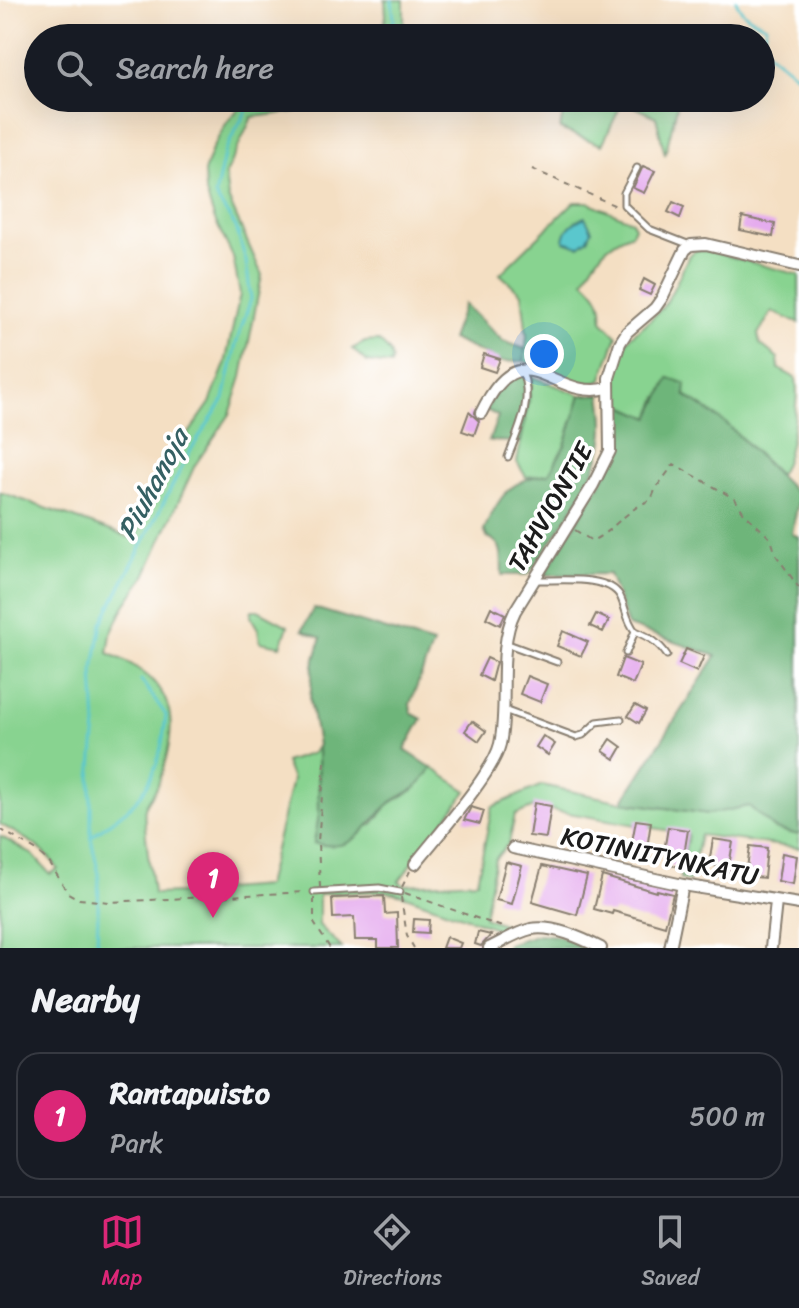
<!DOCTYPE html>
<style>
:root{--surface:#171b24;--page:#20242c;--text:#f1f3f6;--muted:#9ea1a6;--line:#363941;--accent:#db2777}
body{margin:0;font-family:Sriracha,sans-serif;background:var(--page);color:var(--text)}
.you{position:absolute;left:544px;top:354px;width:28px;height:28px;margin:-20px;border:6px solid #fff;border-radius:50%;background:#1a73e8;box-shadow:0 0 0 12px #1a73e833}
.badge{display:grid;place-items:center;width:52px;height:52px;border-radius:50%;background:var(--accent);color:#fff;font-size:26px;font-weight:700}
.pin{position:absolute;translate:-50% -66px;filter:drop-shadow(0 2px 4px #0008)}
.pin::after{content:'';position:absolute;top:42px;width:28px;height:24px;background:inherit;clip-path:polygon(0 0,100% 0,50% 100%)}
.list{margin:0;padding:0;list-style:none}
h2{display:flex;justify-content:space-between;align-items:center;height:104px;margin:0;padding:0 32px;font-size:34px}
h2 small{font-size:26px;font-weight:400;color:var(--muted)}
.list li{display:grid;grid-template-columns:52px 1fr auto;gap:24px;align-items:center;box-sizing:border-box;height:128px;margin:0 16px 16px;padding:0 16px;border:2px solid var(--line);border-radius:24px}
.list b{display:block;font-size:30px;white-space:nowrap}
.list p{margin:0;font-size:26px;white-space:nowrap;color:var(--muted)}
.list em{font-size:26px;font-style:normal;color:var(--muted)}
.icon{flex:none;width:44px;height:44px;fill:none;stroke:currentColor;stroke-width:2;stroke-linecap:round;stroke-linejoin:round}
.map{position:relative;flex:none;width:799px;height:948px;overflow:hidden}
.search{position:absolute;background:var(--surface);box-shadow:0 8px 32px #0002;left:24px;right:24px;top:24px;height:88px;display:flex;align-items:center;gap:20px;box-sizing:border-box;padding:0 28px;border-radius:44px;color:var(--muted);font-size:30px}
.sheet{height:248px;background:var(--surface)}
nav{display:flex;justify-content:space-around;align-items:center;box-sizing:border-box;height:112px;border-top:2px solid var(--line);background:var(--surface);font-size:22px;color:var(--muted)}
nav a{display:grid;justify-items:center;gap:4px}
nav .on{color:var(--accent)}
.map>svg:first-child{display:block}
</style>
<div class="map">
<svg width="799" height="948" viewBox="0 0 799 948">
<rect width="100%" height="100%" fill="#fff"/>
<filter id="ink" filterUnits="userSpaceOnUse"><feTurbulence type="fractalNoise" baseFrequency=".0125" numOctaves="2"/><feDisplacementMap in="SourceGraphic" scale="16" xChannelSelector="R" yChannelSelector="G"/><feConvolveMatrix kernelMatrix="1 2 1 2 8 2 1 2 1" color-interpolation-filters="sRGB"/></filter>
<filter id="wash" filterUnits="userSpaceOnUse"><feTurbulence type="fractalNoise" baseFrequency=".006" numOctaves="4" result="noise"/><feDisplacementMap in="SourceGraphic" scale="32" xChannelSelector="R" yChannelSelector="G"/><feGaussianBlur stdDeviation="1.8" result="paint"/><feColorMatrix in="noise" values="0 0 0 0 0 0 0 0 0 0 0 0 0 0 0 0 0 1.4 0 .05"/><feComposite in="paint" operator="in"/></filter>
<g filter="url(#wash)">
<rect width="100%" height="100%" fill="#f4dfc3"/>
<g fill="#88d390" stroke="#527856" stroke-width="2">
<path d="M385,0H404V38H380L386,16Z"/>
<path d="M248,98H339C311,111 282,114 252,117L225,175L228,198L262,275L242,377L230,414L195,465L145,576L124,607L111,634L108,653C177,681 182,721 157,787C154,794 147,801 145,808C142,821 152,878 153,894L184,893L191,882H203L210,890L266,886L292,780L285,762L313,753L318,745L319,815L314,843L372,825L389,804L416,788L432,768L467,791L399,881L405,885L477,881L492,807L542,785L622,802L709,814L749,805L775,829L799,835V848L700,835L690,881L680,879L688,834L534,807L515,815L509,843L495,859L484,917L503,924L504,931L403,895L384,891L319,894V925L342,948H0V836L33,855L50,874L58,869C45,848 21,836 0,824V492L134,539L176,452L210,403L225,364L240,294L233,257L214,218L205,190L204,172L212,149L227,122Z"/>
<path d="M566,98H679L665,155L656,117L623,101L602,145L560,129Z"/>
<path d="M574,202H588L632,221L635,227L632,233C606,243 597,256 584,280C598,293 604,302 602,321L617,336L601,381C578,391 547,370 524,361L527,336L522,294L500,274Z"/>
<path d="M696,250H705L799,275V323L772,312L758,334L760,344L778,358L779,369C784,372 792,375 796,379C799,396 791,459 779,475L727,424L685,395L658,397L650,418L614,402C615,383 615,351 631,336C643,326 658,315 667,301C675,286 682,270 689,255Z"/>
<path d="M378,341C386,347 394,354 391,365L367,362L352,349L365,342Z"/>
<path d="M533,377L581,395L565,445L549,474L526,477L517,462Z"/>
<path d="M252,610H258L288,626L281,646L260,642L258,629L251,617Z"/>
</g>
<g fill="#6eb57a" stroke="#45684b" stroke-width="2">
<path d="M464,304L503,341L525,349L524,361L502,362L451,339Z"/>
<path d="M518,375L533,377L521,442L489,441L498,416L486,410L499,387Z"/>
<path d="M669,378L686,384L685,395L727,424L799,496L792,534L799,537V835L775,829L749,806L709,814L622,802L716,656L628,626L609,574L544,575L612,464L618,434L614,402L650,418Z"/>
<path d="M601,394C604,413 606,431 601,450C593,486 549,543 528,575H502C501,559 505,543 487,537L484,530C499,496 510,479 549,474L565,445L581,395Z"/>
<path d="M314,608L433,644L410,704L411,713L422,719L405,750L432,768C427,775 422,783 415,788C407,795 395,797 388,805C362,829 355,854 314,843L319,815L318,745L310,700L313,666L321,638L302,630Z"/>
<path d="M539,934L559,936L587,948H506L507,944Z"/>
</g>
<path fill="#5ac7cd" stroke="#3b7274" stroke-width="2" d="M585,217L592,230L588,239L579,246L564,241C565,228 573,222 585,217Z"/>
<g fill="none" stroke-linecap="round" stroke-linejoin="round">
<g stroke="#5ac7cd" stroke-width="3">
<path d="M736,0C740,15 754,19 766,26L762,43L764,49L799,77"/>
<path d="M387,38L394,20L392,0"/>
<path d="M93,836C105,825 121,816 133,804C156,781 163,746 166,715L141,680"/>
<path d="M97,948L99,874L91,838V778L96,725L93,672L102,623L189,453L224,399L236,344L251,299L246,261L236,227L215,196L225,150L249,106L300,98"/>
</g>
</g>
<g id="blocks">
<g fill="#e5acee">
<path d="M643,166L655,171L644,193L633,188Z"/>
<path d="M673,202L684,207L680,218L668,212Z"/>
<path d="M742,217L775,224L773,237L740,230Z"/>
<path d="M644,279L655,285L650,295L639,290Z"/>
<path d="M484,354L500,359L495,372L480,367Z"/>
<path d="M469,412L479,421L474,435L462,431Z"/>
<path d="M491,607L505,614L500,625L486,618Z"/>
<path d="M596,614L609,620L603,632L590,626Z"/>
<path d="M563,631L588,642L581,656L557,646Z"/>
<path d="M686,649L704,656L697,672L679,664Z"/>
<path d="M487,658L496,662L491,681L479,675Z"/>
<path d="M623,658L641,665L633,684L616,677Z"/>
<path d="M527,676L547,684L540,702L520,694Z"/>
<path d="M635,705L646,711L639,723L628,716Z"/>
<path d="M472,721L486,731L479,741L465,731Z"/>
<path d="M543,736L555,744L548,755L536,747Z"/>
<path d="M611,739L622,747L615,759L603,751Z"/>
<path d="M534,803L551,806L546,838L529,836Z"/>
<path d="M471,807L484,811L480,824L464,820Z"/>
<path d="M636,820L651,822L646,855L630,853Z"/>
<path d="M668,827L688,830L682,867L670,865L672,853L664,851Z"/>
<path d="M713,839L733,842L727,878L715,876L717,866L709,864Z"/>
<path d="M750,846L767,848L764,878L746,876Z"/>
<path d="M782,853L797,856L793,884L778,881Z"/>
<path d="M506,862L522,866L512,904L496,900Z"/>
<path d="M542,866L587,876L577,915L532,902Z"/>
<path d="M602,876L656,892L657,890L673,894L665,926L613,911L612,914L594,909Z"/>
<path d="M384,896L385,914L397,913L398,948H378V940H355L354,917L333,918L332,898Z"/>
<path d="M414,919L429,920L428,933L413,932Z"/>
<path d="M478,932L491,935L481,946L475,944Z"/>
<path d="M446,937L461,943L459,948H442Z"/>
</g>
</g>
</g>
<g filter="url(#ink)">
<use href="#blocks" fill-opacity="0" stroke="#887e70" stroke-width="2"/>
<g fill="none" stroke-linecap="round" stroke-linejoin="round">
<g stroke="#887e70" stroke-width="9">
<g id="lane">
<path d="M637,168L624,193V205L649,229L690,245"/>
<path d="M508,457C518,431 534,399 522,372"/>
<path d="M534,580C557,581 608,574 620,596C626,608 626,620 635,631L626,653"/>
<path d="M635,631C649,637 658,642 667,655"/>
<path d="M508,644L557,662"/>
<path d="M504,710L576,737L583,735L597,722L621,719"/>
<path d="M314,892L379,888L400,892"/>
</g>
</g>
<g stroke="#887e70" stroke-width="14">
<g id="street">
<path d="M481,413C523,325 552,403 608,388"/>
<path d="M513,848L683,885L799,904"/>
<path d="M415,864C436,837 493,774 500,744C509,703 496,649 515,611L593,485L610,451L609,378L620,343L627,332L655,308L662,298L685,250L691,245L706,244L799,266"/>
<path d="M489,948C502,942 517,932 531,929C553,925 581,938 601,948"/>
<path d="M670,948L683,885"/>
<path d="M771,948L776,902"/>
</g>
</g>
<g stroke="#887e70" stroke-width="2" stroke-dasharray="6 6" stroke-linecap="butt">
<path d="M532,169L616,206"/>
<path d="M575,530L592,541C614,530 627,509 651,500L656,488L674,464L735,499L744,513L771,539L776,555L799,588"/>
<path d="M0,829L37,851L49,862L68,893L79,899L109,902L306,892"/>
<path d="M320,887L318,841L325,762"/>
<path d="M402,887L410,871"/>
<path d="M405,893L505,928"/>
<path d="M401,897L407,936L414,948"/>
<path d="M314,898V923L330,948"/>
</g>
<use href="#lane" stroke="#fff" stroke-width="5"/>
<use href="#street" stroke="#fff" stroke-width="10"/>
</g>
</g>
<g text-anchor="middle" stroke-width="7" stroke-linejoin="round" paint-order="stroke">
<g font-size="26" fill="#1c1c1c" stroke="#fff">
<text transform="translate(550 507) rotate(-60)" y="9">TAHVIONTIE</text>
<text transform="translate(660 856) rotate(12)" y="9">KOTINIITYNKATU</text>
</g>
<g font-size="28" font-style="italic" fill="#356063" stroke="#fff">
<text transform="translate(152 484) rotate(-62)" y="10">Piuhanoja</text>
</g>
</g>
</svg>
<div class="you"></div>
<div class="pin badge" style="left:213px;top:918px">1</div>
<div class="search"><svg class="icon" aria-label="search" viewBox="0 0 24 24"><circle cx="10" cy="10" r="6"/><path d="M15 15l6 6"/></svg>Search here</div>
</div>
<section class="sheet">
<h2>Nearby<small></small></h2>
<ul class="list">
<li><span class="badge">1</span><div><b>Rantapuisto</b><p>Park</p></div><em>500 m</em></li>
</ul>
</section>
<nav>
<a class="on"><svg class="icon" aria-label="map" viewBox="0 0 24 24"><path d="M3 6l6-2 6 2 6-2v14l-6 2-6-2-6 2zM9 4v14M15 6v14"/></svg>Map</a>
<a><svg class="icon" aria-label="directions" viewBox="0 0 24 24"><path d="M12 3l9 9-9 9-9-9zM9 14v-3h6M13 9l2 2-2 2"/></svg>Directions</a>
<a><svg class="icon" aria-label="saved" viewBox="0 0 24 24"><path d="M7 4h10v16l-5-4-5 4z"/></svg>Saved</a>
</nav>
